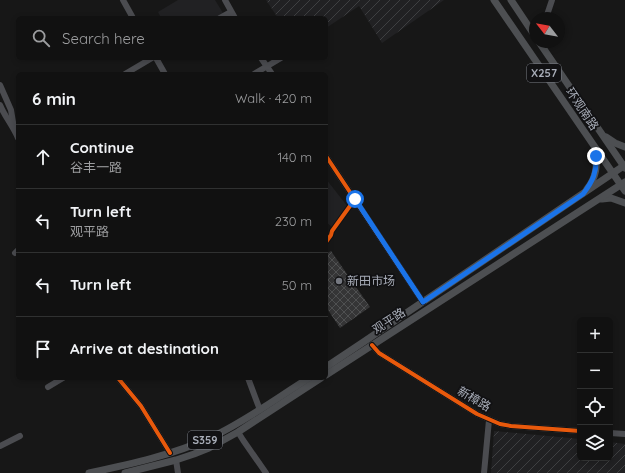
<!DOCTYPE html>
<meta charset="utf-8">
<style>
:root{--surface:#111;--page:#1e1f1f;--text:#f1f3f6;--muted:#9c9d9f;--line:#303131}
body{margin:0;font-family:Quicksand,"Noto Sans SC",sans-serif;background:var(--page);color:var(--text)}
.controls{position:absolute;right:12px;bottom:12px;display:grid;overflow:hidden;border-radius:6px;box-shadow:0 2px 6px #0003}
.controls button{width:36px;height:36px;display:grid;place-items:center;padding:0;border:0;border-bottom:1px solid var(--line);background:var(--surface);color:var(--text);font:20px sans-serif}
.compass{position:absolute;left:529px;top:12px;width:36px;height:36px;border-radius:50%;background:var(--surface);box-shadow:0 2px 6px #0003;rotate:301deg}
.stop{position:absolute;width:12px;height:12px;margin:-9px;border:3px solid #1a73e8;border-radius:50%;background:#fff}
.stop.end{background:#1a73e8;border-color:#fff;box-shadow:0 1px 4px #0008}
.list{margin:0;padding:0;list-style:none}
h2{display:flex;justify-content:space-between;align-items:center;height:52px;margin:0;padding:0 16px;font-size:17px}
h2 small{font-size:13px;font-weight:400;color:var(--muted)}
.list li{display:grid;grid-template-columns:26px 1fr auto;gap:12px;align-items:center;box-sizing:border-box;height:64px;padding:0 16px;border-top:1px solid var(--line)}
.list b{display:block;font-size:15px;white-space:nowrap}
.list p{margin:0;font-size:13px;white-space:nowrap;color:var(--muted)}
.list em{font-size:13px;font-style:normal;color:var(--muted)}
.icon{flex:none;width:22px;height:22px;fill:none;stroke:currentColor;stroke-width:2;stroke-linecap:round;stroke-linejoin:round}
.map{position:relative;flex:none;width:625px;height:473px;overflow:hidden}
.search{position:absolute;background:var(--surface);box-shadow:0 2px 6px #0003;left:16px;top:16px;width:312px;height:44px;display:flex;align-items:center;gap:10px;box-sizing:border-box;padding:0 14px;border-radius:6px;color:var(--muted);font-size:15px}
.panel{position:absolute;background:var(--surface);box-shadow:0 2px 6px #0003;left:16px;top:72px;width:312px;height:308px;border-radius:6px}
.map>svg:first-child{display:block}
</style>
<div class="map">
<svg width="625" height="473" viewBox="0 0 625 473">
<defs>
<pattern id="industrial-furrows" width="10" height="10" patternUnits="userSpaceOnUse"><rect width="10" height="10" fill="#212123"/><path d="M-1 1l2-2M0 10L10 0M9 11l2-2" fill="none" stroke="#3e3f41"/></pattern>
<pattern id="building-cross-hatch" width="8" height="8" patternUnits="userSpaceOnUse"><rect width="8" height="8" fill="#353536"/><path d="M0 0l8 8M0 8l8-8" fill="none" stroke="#4f5051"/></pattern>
</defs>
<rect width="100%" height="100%" fill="#171717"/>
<g fill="#212123">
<path d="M178,0H215L223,13L215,18H161L158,12Z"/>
<path d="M326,179L348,207L332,227L326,222Z"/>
</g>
<g fill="url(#industrial-furrows)">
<path d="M266,0H444L382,43L359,6L326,28V18H278Z"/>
<path d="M494,431L580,439V458H610V442L625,444V473H491Z"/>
</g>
<path fill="url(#building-cross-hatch)" d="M331,251L370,307L340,328L326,307V254Z"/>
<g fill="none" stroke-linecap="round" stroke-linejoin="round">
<g stroke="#4b4c50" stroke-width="6">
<path d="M123,0L133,18"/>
<path d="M225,0L235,18"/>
<path d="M220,18L231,12"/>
<path d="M546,18L552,0"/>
<path d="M156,58L165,74"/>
<path d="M261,58L272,74"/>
<path d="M125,74L152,58"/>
<path d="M254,74L281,58"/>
<path d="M0,85L11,110L14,128"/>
<path d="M0,105C5,117 13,126 18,138"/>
<path d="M326,156L423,302"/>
<path d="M15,253L18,250"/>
<path d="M372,345L379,353L477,414L500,424L511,426L580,431"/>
<path d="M118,378L141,406L170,453"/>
<path d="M248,378L260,410"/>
<path d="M48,387L63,378"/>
<path d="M238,432L243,440L266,473"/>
<path d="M610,433L625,434"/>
<path d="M0,446L20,436"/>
<path d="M176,460L178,473"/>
<path d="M484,473L489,420"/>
</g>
<g stroke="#4d4f52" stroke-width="7">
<path d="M494,0L625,191"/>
<path d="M511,0L535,36"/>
<path d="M539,42L625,168"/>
<path d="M606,137L615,143L625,147"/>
<path d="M587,189C596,178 598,164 595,150"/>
<path d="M602,199L611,198L625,203"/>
<path d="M326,367L362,343L625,165"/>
<path d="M326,375L625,182"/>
<path d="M89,473C131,464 173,455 212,437C246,421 277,398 309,378"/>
<path d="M125,473L176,460L194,454L209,448L238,432L321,378"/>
</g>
<g stroke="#111113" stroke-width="6">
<g id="cycleway">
<path d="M326,156L423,302"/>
<path d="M326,242L331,235L332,231L355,199"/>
<path d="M372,345L379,353L477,414L500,424L511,426L580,431"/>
<path d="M118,378L141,406L170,453"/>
</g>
</g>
<use href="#cycleway" stroke="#e8590c" stroke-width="4"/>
</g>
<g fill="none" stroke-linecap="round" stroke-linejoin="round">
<path stroke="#1a73e8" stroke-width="5" d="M355,199L423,302L583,194C593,181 597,172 596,156"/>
</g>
<circle fill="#757880" stroke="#111113" stroke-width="1.5" cx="339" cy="281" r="4"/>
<g text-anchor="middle" stroke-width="3.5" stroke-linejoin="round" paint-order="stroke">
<g fill="#111113" stroke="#7b7e86" stroke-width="1">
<rect x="527" y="64" width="34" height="18" rx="3"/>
<rect x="188" y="431" width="34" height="18" rx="3"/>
</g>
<g font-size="11" font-weight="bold" fill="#a8adb8">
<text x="544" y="77">X257</text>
<text x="205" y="444">S359</text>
</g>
<g font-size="12" fill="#a8adb8" stroke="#111113">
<text transform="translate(582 109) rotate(56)" y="4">环观南路</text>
<text transform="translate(389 321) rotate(-33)" y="4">观平路</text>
<text transform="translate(474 399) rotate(30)" y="4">新樟路</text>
</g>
<g font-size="12" fill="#a8adb8" stroke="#111113" text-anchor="start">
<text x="347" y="285">新田市场</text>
</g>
</g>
</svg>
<div class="controls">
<button>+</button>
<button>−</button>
<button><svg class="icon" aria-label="locate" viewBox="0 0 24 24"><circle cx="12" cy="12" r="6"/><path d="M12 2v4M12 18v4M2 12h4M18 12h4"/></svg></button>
<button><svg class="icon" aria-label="layers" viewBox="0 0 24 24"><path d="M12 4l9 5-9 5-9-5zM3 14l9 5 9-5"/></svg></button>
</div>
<svg class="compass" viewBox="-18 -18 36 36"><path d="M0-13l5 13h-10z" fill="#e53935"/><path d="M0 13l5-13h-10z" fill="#9c9d9f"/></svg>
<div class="stop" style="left:355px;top:199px"></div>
<div class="stop end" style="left:596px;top:156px"></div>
<div class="search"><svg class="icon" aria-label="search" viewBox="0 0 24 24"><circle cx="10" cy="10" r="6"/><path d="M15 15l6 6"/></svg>Search here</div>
<section class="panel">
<h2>6 min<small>Walk · 420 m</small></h2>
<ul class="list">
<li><svg class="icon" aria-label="ahead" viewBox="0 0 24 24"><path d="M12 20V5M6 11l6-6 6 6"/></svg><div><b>Continue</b><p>谷丰一路</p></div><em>140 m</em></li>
<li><svg class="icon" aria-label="left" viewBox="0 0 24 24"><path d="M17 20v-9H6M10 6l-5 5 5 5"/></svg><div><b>Turn left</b><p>观平路</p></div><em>230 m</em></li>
<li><svg class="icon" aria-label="left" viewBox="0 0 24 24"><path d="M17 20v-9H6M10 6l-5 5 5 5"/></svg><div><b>Turn left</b></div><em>50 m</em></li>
<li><svg class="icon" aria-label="arrive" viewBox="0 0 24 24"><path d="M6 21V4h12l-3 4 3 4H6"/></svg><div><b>Arrive at destination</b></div></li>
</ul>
</section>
</div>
